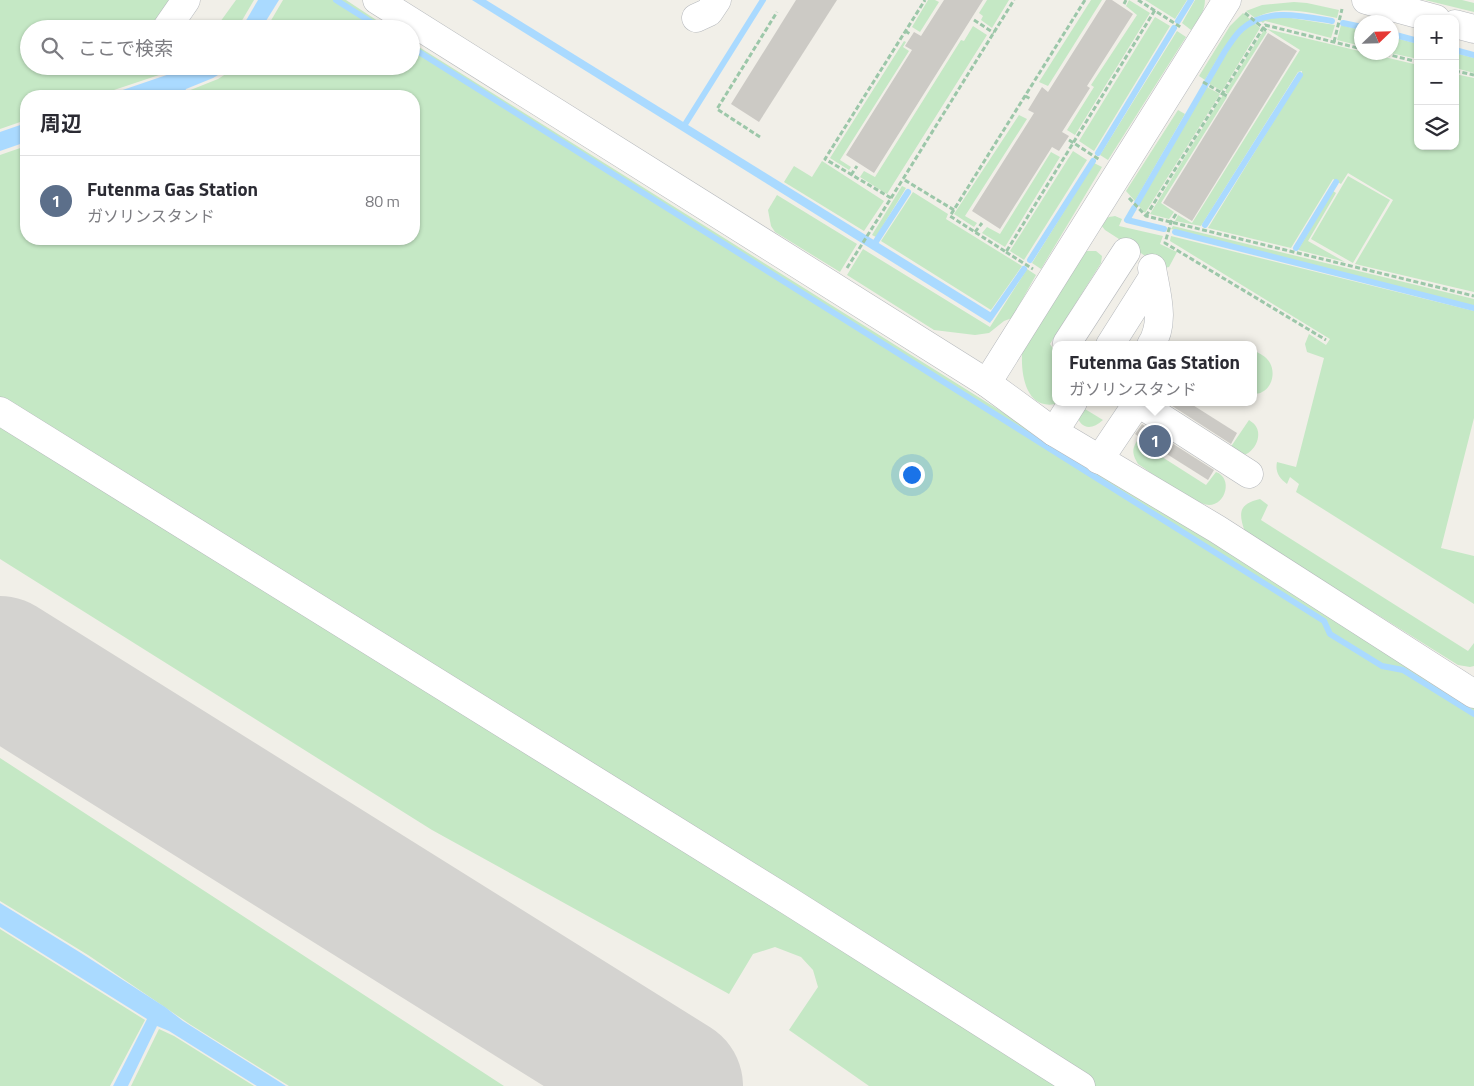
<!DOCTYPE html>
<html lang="ja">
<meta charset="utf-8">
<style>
:root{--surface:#fff;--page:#f2f2f3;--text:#2b2b33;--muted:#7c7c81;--line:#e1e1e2;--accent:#ea4335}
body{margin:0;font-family:"Titillium Web","Noto Sans JP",sans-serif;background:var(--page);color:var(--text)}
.controls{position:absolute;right:15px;top:15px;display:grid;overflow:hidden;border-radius:10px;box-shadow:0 1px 4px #0004}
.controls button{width:45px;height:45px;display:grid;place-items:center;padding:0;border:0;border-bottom:1px solid var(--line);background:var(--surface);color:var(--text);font:25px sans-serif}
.compass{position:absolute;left:1354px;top:15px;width:45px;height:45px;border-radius:50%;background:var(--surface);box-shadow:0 1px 4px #0004;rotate:67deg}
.you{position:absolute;left:911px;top:474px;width:18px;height:18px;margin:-12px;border:4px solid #fff;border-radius:50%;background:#1a73e8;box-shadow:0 0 0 8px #1a73e833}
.badge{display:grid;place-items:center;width:32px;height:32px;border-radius:50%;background:var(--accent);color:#fff;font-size:16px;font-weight:700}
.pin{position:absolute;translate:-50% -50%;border:2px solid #fff;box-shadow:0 1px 5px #0006}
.popup{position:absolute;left:1052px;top:341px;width:205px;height:65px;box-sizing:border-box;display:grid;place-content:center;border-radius:10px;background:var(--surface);filter:drop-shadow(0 1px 4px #0005);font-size:16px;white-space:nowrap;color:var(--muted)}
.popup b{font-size:19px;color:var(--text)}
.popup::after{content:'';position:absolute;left:50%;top:100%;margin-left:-10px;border:10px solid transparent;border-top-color:var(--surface)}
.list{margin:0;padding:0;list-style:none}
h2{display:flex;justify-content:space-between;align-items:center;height:65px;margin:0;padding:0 20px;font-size:21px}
h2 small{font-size:16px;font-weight:400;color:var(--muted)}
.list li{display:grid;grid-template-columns:32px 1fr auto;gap:15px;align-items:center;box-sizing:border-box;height:90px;padding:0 20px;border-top:1px solid var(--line)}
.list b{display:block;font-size:19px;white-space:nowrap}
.list p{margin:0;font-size:16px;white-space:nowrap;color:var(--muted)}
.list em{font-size:16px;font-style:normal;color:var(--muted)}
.icon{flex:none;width:28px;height:28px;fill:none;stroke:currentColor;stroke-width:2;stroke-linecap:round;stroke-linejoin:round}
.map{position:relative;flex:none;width:1474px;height:1086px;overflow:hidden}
.search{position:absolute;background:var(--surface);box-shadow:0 1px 4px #0004;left:20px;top:20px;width:400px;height:55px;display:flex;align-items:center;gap:12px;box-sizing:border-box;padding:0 18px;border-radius:28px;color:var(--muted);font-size:19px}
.panel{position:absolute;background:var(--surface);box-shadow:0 1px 4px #0004;left:20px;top:90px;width:400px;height:155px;border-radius:20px}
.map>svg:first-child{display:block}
</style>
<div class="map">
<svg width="1474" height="1086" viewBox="0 0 1474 1086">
<rect width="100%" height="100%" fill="#f1efe8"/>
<g fill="#c5e8c5">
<path d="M0,0H175L154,29H29V66H186L96,96H26V120L0,129Z"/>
<path d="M236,0H254L237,29H215Z"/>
<path d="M283,0H346L390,29H266Z"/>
<path d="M928,0H935L939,2L920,32L912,27Z"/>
<path d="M987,0H1009L992,28L981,20L983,16L979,13Z"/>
<path d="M1091,0H1102L1048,86L1039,82Z"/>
<path d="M1129,0L1150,13L1075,135L1067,130L1094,87L1091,85L1137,15L1126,6Z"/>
<path d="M1145,0H1187L1175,19Z"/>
<path d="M1195,0H1205C1205,12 1198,20 1191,30L1182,23Z"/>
<path d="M1425,0H1462L1474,3V12Z"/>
<path d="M1294,2L1307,3L1339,10L1337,18C1310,13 1281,4 1255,18L1246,11L1262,5Z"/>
<path d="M1243,13L1251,20C1230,33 1218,59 1205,80L1199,76L1230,26Z"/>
<path d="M1155,17L1170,26L1094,151L1079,141Z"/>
<path d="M1285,17L1335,25L1331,38L1265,21L1263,23L1259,20L1267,18Z"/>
<path d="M1254,23L1260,28L1222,91L1208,83C1221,61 1232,37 1254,23Z"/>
<path d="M1341,25L1361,30V46L1337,40Z"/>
<path d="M973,26L987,35L887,194L860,177L864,171L875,177L961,40L964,41Z"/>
<path d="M1267,29L1418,65V146H1455V74L1474,78V292L1355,264L1393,200L1348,173L1341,184L1333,179L1291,248L1208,228L1302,75V71L1298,72L1201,226L1175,221L1178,215L1192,223L1300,50Z"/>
<path d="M1264,30L1267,32L1228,94L1225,92Z"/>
<path d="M1177,31L1186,37L1108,160L1100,155Z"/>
<path d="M1392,37L1418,44V59L1390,53L1392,52Z"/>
<path d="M904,41L906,42L903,47L909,51L840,160L851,167L849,170L830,158Z"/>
<path d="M411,42L1047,440L1148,502L1474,708V1086H1094L0,405V155L26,146V239H414V96H186L188,91L218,79L238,66H411Z"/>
<path d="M1455,53L1474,58V73L1455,68Z"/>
<path d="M1207,87L1220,94L1145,213L1138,205Z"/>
<path d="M1223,95L1227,97L1161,203L1174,212L1169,219L1150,214Z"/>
<path d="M1178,110L1185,114L1135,201L1126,191Z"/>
<path d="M1019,115L1027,119L965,216L977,223L974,227L954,214Z"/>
<path d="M1073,151L1087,160L1024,260L1010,251Z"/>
<path d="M1051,152L1060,157L1005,247L982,233L987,227L1000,234Z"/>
<path d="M822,161L884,201L864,231L784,182L794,166L812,177Z"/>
<path d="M1094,163L1102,167L1041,269L1032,263Z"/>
<path d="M1348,176L1390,200L1353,263L1311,239Z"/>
<path d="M902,186L906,188L876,237L872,235Z"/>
<path d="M1333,191L1336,193L1308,241L1345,262L1298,250Z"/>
<path d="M913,192L948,214L946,219L1022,266L991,310L881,241Z"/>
<path d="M777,195L857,244L840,272L775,232L771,226L768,210Z"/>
<path d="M1115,216L1122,219L1119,226L1163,236L1160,244L1177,252L1169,267L1164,268L1105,230L1101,225C1103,218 1108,217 1115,216Z"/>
<path d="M1173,226L1474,299V306L1171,229Z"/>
<path d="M1171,236L1474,311V418L1441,548L1474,556V604L1296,492L1299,484L1290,477L1287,484C1279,478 1275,472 1277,462L1296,467L1324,358L1307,352L1305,344L1309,334L1326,345L1330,339L1170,241Z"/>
<path d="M863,249L990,327L1027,269L1036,275L1012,318L1004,321L989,333L975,335L934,330L847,275Z"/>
<path d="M1087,251H1096L1102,256L1101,263L1050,344L1056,353V402H1062C1025,416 1019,371 1023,345L1081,254Z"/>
<path d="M1257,352C1260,354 1265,356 1267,359C1276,368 1274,386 1262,392C1260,394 1257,393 1254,394V357Z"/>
<path d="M1080,406L1103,420C1091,431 1080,429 1076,413Z"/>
<path d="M0,419L1068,1086H869L789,1030L818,987L813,970L801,957L775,947L753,954L729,994L432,830L0,559Z"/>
<path d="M1249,420C1251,422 1254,423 1255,425C1264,436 1253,456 1239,456C1236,456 1231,453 1228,451Z"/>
<path d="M1137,441L1206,485L1216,472C1233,478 1226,505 1209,505C1193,504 1153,474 1138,464C1133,455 1131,450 1137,441Z"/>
<path d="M1260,499L1268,505L1261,520L1468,651L1474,643V666L1470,667L1458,665L1245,532C1238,512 1239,504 1260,499Z"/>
<path d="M0,758L504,1086H289L191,1025L88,955L0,901Z"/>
<path d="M0,929L145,1020L110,1086H0Z"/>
<path d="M159,1029L174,1036L254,1086H131Z"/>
</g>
<g fill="#aadaff">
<path d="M258,0H279L261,29H241Z"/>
<path d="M472,0H486L995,315L990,323Z"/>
<path d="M193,66H233L213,78L186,89L183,96H105Z"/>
<path d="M26,123V142L0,151V132Z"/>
<path d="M0,903L81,953L165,1007L183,1021L286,1086H257L169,1031L157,1026L128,1086H113L147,1019L0,927Z"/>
</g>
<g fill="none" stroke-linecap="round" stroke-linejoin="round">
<g stroke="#aadaff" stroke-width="6">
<path d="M336,0L382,29"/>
<path d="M1178,21L1191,0"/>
<path d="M1343,23L1362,27"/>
<path d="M1392,34L1418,41"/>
<path d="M411,47L1324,621L1330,634L1382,666L1403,670L1474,714"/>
<path d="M1455,50L1474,55"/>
<path d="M684,126L763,0"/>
<path d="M1098,153L1174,28"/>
<path d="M1137,203L1225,51C1230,44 1235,35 1242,29C1267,7 1303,16 1332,21"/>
<path d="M1134,208L1127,220L1164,229"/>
<path d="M1205,225L1300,75"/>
<path d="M1175,232L1474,308"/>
<path d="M873,246L908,192"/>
<path d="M1296,248L1336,182"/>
<path d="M1030,260L1093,161"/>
<path d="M990,318L1024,269"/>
</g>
<path stroke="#d4d3d0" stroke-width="138" d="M0,665L674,1086"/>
</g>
<g fill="#cccac5">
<path d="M796,0H837L759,122L731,104Z"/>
<path d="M944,0H983L874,173L846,155L912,50L905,46L914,32L921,36Z"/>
<path d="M1106,0H1112L1133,14L1087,86L1090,88L1062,132L1069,136L1059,151L1052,147L1000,229L972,211L1034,113L1028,110L1042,87L1048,92Z"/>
<path d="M1268,33L1297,51L1192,221L1163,203Z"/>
<path d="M1166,402H1188L1237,433L1231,444Z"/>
<path d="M1142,424L1214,470L1208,480L1135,434Z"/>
</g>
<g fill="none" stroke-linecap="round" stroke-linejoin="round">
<g stroke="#b5b8bc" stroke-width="29">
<g id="minor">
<path d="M377,0L987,383L1054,432L1217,529L1474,694"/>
<path d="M1366,0L1436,19"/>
<path d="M696,18L709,12L717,0"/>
<path d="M1455,24L1474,29"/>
<path d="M166,29L186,0"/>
<path d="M1068,345L1067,343L1126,252"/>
<path d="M1110,345L1153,277"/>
<path d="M1151,345C1166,322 1156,293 1152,268"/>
<path d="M987,383L1227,0"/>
<path d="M1137,402L1249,474"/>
<path d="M0,411L789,901L1081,1086"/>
<path d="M1054,432L1073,402"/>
<path d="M1099,460L1138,402"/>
</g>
</g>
<g stroke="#9cc7a9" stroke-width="3" stroke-dasharray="5 2.5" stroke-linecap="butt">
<path d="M1085,0L950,216L1006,252L1155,10"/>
<path d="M1138,0L1182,28"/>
<path d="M1124,4L1126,0"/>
<path d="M1245,13L1268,32"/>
<path d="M974,20L994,33"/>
<path d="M905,31L910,34"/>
<path d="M1334,42L1342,9"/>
<path d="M1378,52L1418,62"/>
<path d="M1455,71L1474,75"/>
<path d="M1203,82L1227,96"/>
<path d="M1025,96L1031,99"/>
<path d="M760,137L717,109L777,12"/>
<path d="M1069,140L1100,160"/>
<path d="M851,175L857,166"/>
<path d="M891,198L825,159L925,0"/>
<path d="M1129,198L1146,216L1474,296"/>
<path d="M954,210L903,179L1014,0"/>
<path d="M1176,214L1171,222L1165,243L1326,340"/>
<path d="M1146,216L1265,25L1362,49"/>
<path d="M975,232L982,223"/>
<path d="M1006,252L1033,269"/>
<path d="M847,268L903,179"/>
</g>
<use href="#minor" stroke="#fff" stroke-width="28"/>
</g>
</svg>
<div class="controls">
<button>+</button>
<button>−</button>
<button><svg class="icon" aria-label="layers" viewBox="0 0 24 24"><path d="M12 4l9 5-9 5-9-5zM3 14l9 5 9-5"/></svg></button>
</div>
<svg class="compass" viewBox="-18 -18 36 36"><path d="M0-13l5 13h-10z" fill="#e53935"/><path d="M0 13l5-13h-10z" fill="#7c7c81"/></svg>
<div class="you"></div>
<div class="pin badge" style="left:1155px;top:441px;background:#5c6f8a">1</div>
<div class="popup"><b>Futenma Gas Station</b>ガソリンスタンド</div>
<div class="search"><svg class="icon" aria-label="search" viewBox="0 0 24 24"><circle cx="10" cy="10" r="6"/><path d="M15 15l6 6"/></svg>ここで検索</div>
<section class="panel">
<h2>周辺<small></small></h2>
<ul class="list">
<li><span class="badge" style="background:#5c6f8a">1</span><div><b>Futenma Gas Station</b><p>ガソリンスタンド</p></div><em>80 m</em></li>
</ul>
</section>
</div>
